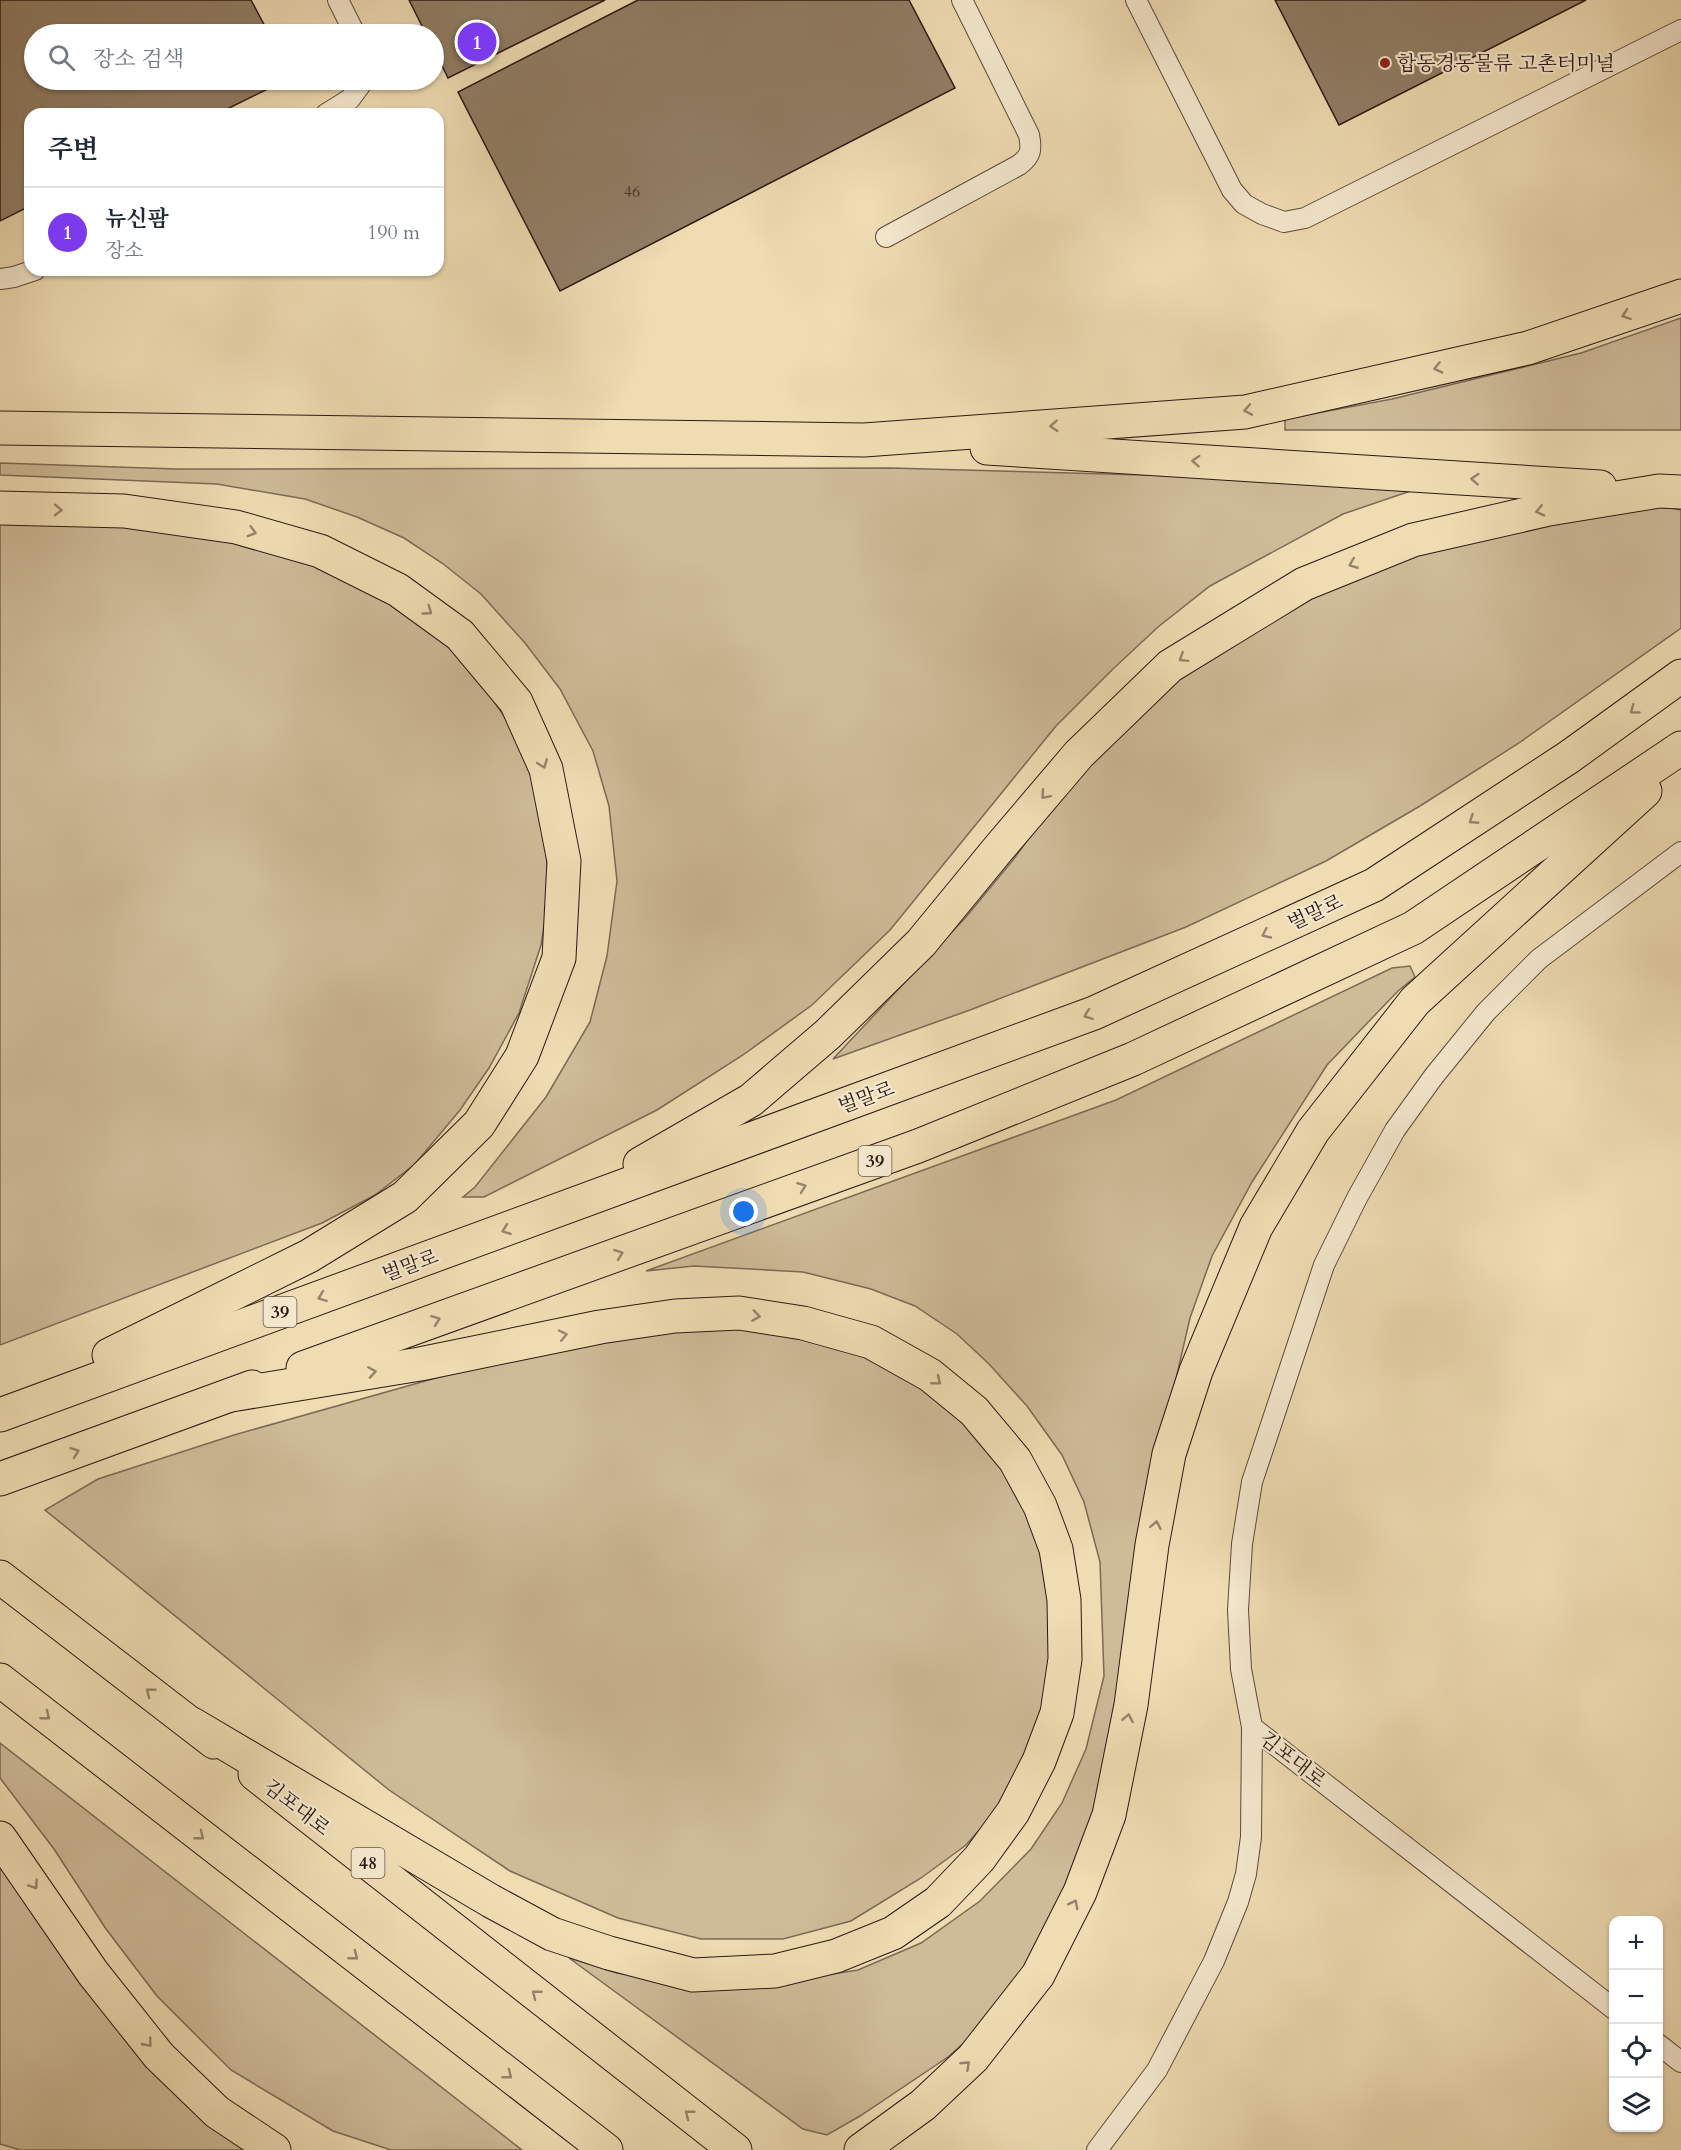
<!DOCTYPE html>
<html lang="ko">
<meta charset="utf-8">
<style>
:root{--surface:#fff;--page:#f6f6f7;--text:#1f2937;--muted:#747a83;--line:#e0e1e3;--accent:#7c3aed}
body{margin:0;font-family:Cardo,"Noto Serif KR",serif;background:var(--page);color:var(--text)}
.controls{position:absolute;right:18px;bottom:18px;display:grid;overflow:hidden;border-radius:12px;box-shadow:0 2px 4px #0004}
.controls button{width:54px;height:54px;display:grid;place-items:center;padding:0;border:0;border-bottom:2px solid var(--line);background:var(--surface);color:var(--text);font:30px sans-serif}
.you{position:absolute;left:744px;top:1212px;width:21px;height:21px;margin:-15px;border:4px solid #fff;border-radius:50%;background:#1a73e8;box-shadow:0 0 0 9px #1a73e833}
.badge{display:grid;place-items:center;width:39px;height:39px;border-radius:50%;background:var(--accent);color:#fff;font-size:20px;font-weight:700}
.pin{position:absolute;translate:-50% -50%;border:3px solid #fff;box-shadow:0 2px 6px #0006}
.list{margin:0;padding:0;list-style:none}
h2{display:flex;justify-content:space-between;align-items:center;height:78px;margin:0;padding:0 24px;font-size:26px}
h2 small{font-size:20px;font-weight:400;color:var(--muted)}
.list li{display:grid;grid-template-columns:39px 1fr auto;gap:18px;align-items:center;box-sizing:border-box;height:90px;padding:0 24px;border-top:2px solid var(--line)}
.list b{display:block;font-size:22px;white-space:nowrap}
.list p{margin:0;font-size:20px;white-space:nowrap;color:var(--muted)}
.list em{font-size:20px;font-style:normal;color:var(--muted)}
.icon{flex:none;width:33px;height:33px;fill:none;stroke:currentColor;stroke-width:2;stroke-linecap:round;stroke-linejoin:round}
.map{position:relative;flex:none;width:1681px;height:2150px;overflow:hidden}
.search{position:absolute;background:var(--surface);box-shadow:0 2px 4px #0004;left:24px;top:24px;width:420px;height:66px;display:flex;align-items:center;gap:15px;box-sizing:border-box;padding:0 21px;border-radius:33px;color:var(--muted);font-size:22px}
.panel{position:absolute;background:var(--surface);box-shadow:0 2px 4px #0004;left:24px;top:108px;width:420px;height:168px;border-radius:18px}
.map>svg:first-child{display:block}
</style>
<div class="map">
<svg width="1681" height="2150" viewBox="0 0 1681 2150">
<rect width="100%" height="100%" fill="#efdcb3"/>
<filter id="stains"><feTurbulence type="fractalNoise" baseFrequency=".00333" numOctaves="4"/><feColorMatrix values="0 0 0 0 .2 0 0 0 0 .09 0 0 0 0 .02 0 0 0 .5 -.17"/></filter>
<radialGradient id="worn" r=".72"><stop offset=".6" stop-color="#630" stop-opacity="0"/><stop offset="1" stop-color="#630" stop-opacity=".3"/></radialGradient>
<g fill="#cebb98" stroke="#7c6a55" stroke-width="1.5">
<path d="M1681,318V430H1285V419L1392,399L1581,353Z"/>
<path d="M0,463L176,469L891,468L1434,483L1343,514L1210,586L1158,627L1114,668L1056,726L890,930L812,1005L743,1055L657,1110L484,1197H463L475,1187L546,1097L590,1022L607,956L617,881L609,806L593,751L560,689L525,643L481,594L442,563L404,538L357,517L305,499L217,484L0,475Z"/>
<path d="M1649,504L1681,510V628L1519,743L1420,806L1326,861L1186,927L970,1010L833,1059L966,917L1013,860L1064,791L1161,689L1267,617L1405,553Z"/>
<path d="M0,520L141,523L288,551L371,581L463,656L508,722L536,775L545,834L549,894L541,945L519,1013L489,1068L460,1110L415,1164L375,1195L322,1223L0,1345Z"/>
<path d="M1410,966L1415,977L1398,991L1327,1065L1252,1182L1212,1256L1190,1318L1163,1435L1087,1885L985,2024L948,2057L860,2116L827,2135L803,2129L569,1958L617,1973L693,1983H774L858,1970L921,1943L980,1901L1031,1849L1062,1803L1086,1749L1104,1676L1100,1562L1084,1502L1062,1455L1027,1406L989,1364L957,1334L915,1306L871,1289L803,1272L694,1266L646,1271L1116,1100L1392,968Z"/>
<path d="M743,1317L903,1362L1021,1477L1055,1594L1047,1706L1001,1805L966,1845L921,1878L851,1921L783,1939H701L618,1918L510,1871L389,1790L45,1510L98,1479L234,1435L464,1370L547,1348Z"/>
<path d="M0,1743L522,2150H391L333,2131L231,2070L157,1996L106,1929L54,1849L0,1778Z"/>
<path d="M0,1861L266,2150H20L0,2144Z"/>
</g>
<g fill="#917e66" stroke="#2b1912" stroke-width="1.5">
<path d="M0,0H251L269,34H34V80H286L217,114H30V206L0,221Z"/>
<path d="M409,0H605L448,78L434,49V34H426Z"/>
<path d="M638,0H909L955,88L560,291L458,92Z"/>
<path d="M1275,0H1586L1339,125Z"/>
</g>
<g fill="none" stroke-linecap="round" stroke-linejoin="round">
<g stroke="#5c4a3a" stroke-width="22">
<g id="lane">
<path d="M338,0L355,34"/>
<path d="M1136,0L1232,190L1244,204L1262,214L1284,222L1305,218L1681,30"/>
<path d="M326,114L350,99L364,80"/>
<path d="M886,237L1019,165C1031,156 1032,150 1029,135L962,0"/>
<path d="M0,279L14,277L35,270"/>
<path d="M1252,1727L1614,2009"/>
<path d="M1658,2044L1681,2062"/>
<path d="M1097,2150L1157,2070L1214,1961L1238,1902L1246,1874L1251,1837L1252,1727L1241,1669L1238,1610L1242,1544L1252,1482L1324,1265L1357,1198L1395,1130L1434,1076L1486,1012L1539,959L1681,852"/>
</g>
</g>
<g stroke="#2b1912" stroke-width="35">
<g id="primary">
<path d="M0,1577L214,1742"/>
<path d="M0,1680L606,2150"/>
<path d="M255,1774L735,2150"/>
</g>
</g>
<g stroke="#2b1912" stroke-width="35">
<g id="highway">
<path d="M0,428L864,440L1245,412L1528,348L1681,296"/>
<path d="M987,448L1600,487"/>
<path d="M0,508L124,511L236,527L320,551L398,590L460,635L516,702L546,769L564,861L559,958L522,1056L479,1124L405,1197L309,1256L109,1355"/>
<path d="M640,1164L751,1100L828,1034L921,943L999,848L1079,754L1170,666L1304,584L1413,540L1549,509L1659,491L1681,492"/>
<path d="M303,1368L918,1146L1133,1059L1413,928L1681,748"/>
<path d="M0,1415L1094,1013L1374,885L1569,757L1681,676"/>
<path d="M0,1479L252,1387"/>
<path d="M192,1724L491,1901L552,1934L609,1953L693,1975L775,1971L836,1956L893,1933L938,1902L979,1859L1013,1812L1039,1761L1057,1713L1065,1659L1064,1600L1056,1549L1040,1506L1015,1460L974,1411L930,1375L871,1342L803,1323L739,1313L675,1316L600,1327L420,1364L231,1395"/>
<path d="M0,1838L93,1973L159,2056L217,2112L274,2150"/>
<path d="M861,2150L923,2105L973,2058L1038,1975L1080,1892L1109,1815L1131,1705L1152,1545L1169,1454L1196,1371L1256,1227L1313,1131L1415,1001L1645,791"/>
</g>
</g>
<use href="#lane" stroke="#f5e8ce" stroke-width="20"/>
<use href="#primary" stroke="#efdcb3" stroke-width="33"/>
<use href="#highway" stroke="#efdcb3" stroke-width="33"/>
</g>
<defs><path id="oneway-chevron" d="M-2-3.5L2.5 0L-2 3.5" fill="none" stroke-width="1.6" stroke-linecap="round" stroke-linejoin="round" transform="scale(1.5)"/></defs>
<g stroke="#97846b">
<use href="#oneway-chevron" transform="translate(1626 315) rotate(161)"/>
<use href="#oneway-chevron" transform="translate(1438 368) rotate(167)"/>
<use href="#oneway-chevron" transform="translate(1248 410) rotate(170)"/>
<use href="#oneway-chevron" transform="translate(1054 426) rotate(176)"/>
<use href="#oneway-chevron" transform="translate(1196 461) rotate(-176)"/>
<use href="#oneway-chevron" transform="translate(1475 479) rotate(-176)"/>
<use href="#oneway-chevron" transform="translate(58 510) rotate(1)"/>
<use href="#oneway-chevron" transform="translate(1540 511) rotate(167)"/>
<use href="#oneway-chevron" transform="translate(252 532) rotate(16)"/>
<use href="#oneway-chevron" transform="translate(1353 564) rotate(158)"/>
<use href="#oneway-chevron" transform="translate(428 611) rotate(36)"/>
<use href="#oneway-chevron" transform="translate(1183 658) rotate(148)"/>
<use href="#oneway-chevron" transform="translate(1634 710) rotate(144)"/>
<use href="#oneway-chevron" transform="translate(543 764) rotate(69)"/>
<use href="#oneway-chevron" transform="translate(1045 795) rotate(131)"/>
<use href="#oneway-chevron" transform="translate(1473 820) rotate(147)"/>
<use href="#oneway-chevron" transform="translate(1266 934) rotate(155)"/>
<use href="#oneway-chevron" transform="translate(1088 1015) rotate(159)"/>
<use href="#oneway-chevron" transform="translate(802 1187) rotate(-20)"/>
<use href="#oneway-chevron" transform="translate(506 1230) rotate(160)"/>
<use href="#oneway-chevron" transform="translate(619 1254) rotate(-20)"/>
<use href="#oneway-chevron" transform="translate(322 1297) rotate(160)"/>
<use href="#oneway-chevron" transform="translate(756 1316) rotate(8)"/>
<use href="#oneway-chevron" transform="translate(436 1320) rotate(-20)"/>
<use href="#oneway-chevron" transform="translate(563 1335) rotate(-12)"/>
<use href="#oneway-chevron" transform="translate(372 1372) rotate(-9)"/>
<use href="#oneway-chevron" transform="translate(937 1381) rotate(39)"/>
<use href="#oneway-chevron" transform="translate(75 1452) rotate(-20)"/>
<use href="#oneway-chevron" transform="translate(1156 1525) rotate(-79)"/>
<use href="#oneway-chevron" transform="translate(150 1692) rotate(-142)"/>
<use href="#oneway-chevron" transform="translate(46 1716) rotate(38)"/>
<use href="#oneway-chevron" transform="translate(1128 1718) rotate(-79)"/>
<use href="#oneway-chevron" transform="translate(200 1836) rotate(38)"/>
<use href="#oneway-chevron" transform="translate(34 1885) rotate(56)"/>
<use href="#oneway-chevron" transform="translate(1074 1904) rotate(-63)"/>
<use href="#oneway-chevron" transform="translate(354 1956) rotate(38)"/>
<use href="#oneway-chevron" transform="translate(536 1994) rotate(-142)"/>
<use href="#oneway-chevron" transform="translate(148 2043) rotate(51)"/>
<use href="#oneway-chevron" transform="translate(966 2065) rotate(-43)"/>
<use href="#oneway-chevron" transform="translate(508 2075) rotate(38)"/>
<use href="#oneway-chevron" transform="translate(689 2114) rotate(-142)"/>
</g>
<circle fill="#8f2418" stroke="#f5e8ce" stroke-width="2" cx="1385" cy="63" r="6"/>
<g text-anchor="middle" stroke-width="4.5" stroke-linejoin="round" paint-order="stroke">
<g font-size="16" fill="#443227">
<text x="632" y="197">46</text>
</g>
<g fill="#f5e8ce" stroke="#68574a" stroke-width="1.5">
<rect x="858.5" y="1146" width="33" height="30" rx="4.5"/>
<rect x="263.5" y="1297" width="33" height="30" rx="4.5"/>
<rect x="351.5" y="1848" width="33" height="30" rx="4.5"/>
</g>
<g font-size="18" font-weight="bold" fill="#2b1912">
<text x="875" y="1167">39</text>
<text x="280" y="1318">39</text>
<text x="368" y="1869">48</text>
</g>
<g font-size="20" fill="#2b1912" stroke="#f5e8ce" text-anchor="start">
<text x="1397" y="70">합동경동물류 고촌터미널</text>
</g>
<g font-size="20" fill="#2b1912" stroke="#f5e8ce">
<text transform="translate(1315 912) rotate(-25)" y="7">벌말로</text>
<text transform="translate(866 1097) rotate(-20)" y="7">벌말로</text>
<text transform="translate(410 1265) rotate(-20)" y="7">벌말로</text>
<text transform="translate(1293 1759) rotate(38)" y="7">김포대로</text>
<text transform="translate(297 1807) rotate(38)" y="7">김포대로</text>
</g>
</g>
<rect width="100%" height="100%" filter="url(#stains)"/>
<rect width="100%" height="100%" fill="url(#worn)"/>
</svg>
<div class="controls">
<button>+</button>
<button>−</button>
<button><svg class="icon" aria-label="locate" viewBox="0 0 24 24"><circle cx="12" cy="12" r="6"/><path d="M12 2v4M12 18v4M2 12h4M18 12h4"/></svg></button>
<button><svg class="icon" aria-label="layers" viewBox="0 0 24 24"><path d="M12 4l9 5-9 5-9-5zM3 14l9 5 9-5"/></svg></button>
</div>
<div class="you"></div>
<div class="pin badge" style="left:477px;top:42px">1</div>
<div class="search"><svg class="icon" aria-label="search" viewBox="0 0 24 24"><circle cx="10" cy="10" r="6"/><path d="M15 15l6 6"/></svg>장소 검색</div>
<section class="panel">
<h2>주변<small></small></h2>
<ul class="list">
<li><span class="badge">1</span><div><b>뉴신팜</b><p>장소</p></div><em>190 m</em></li>
</ul>
</section>
</div>
